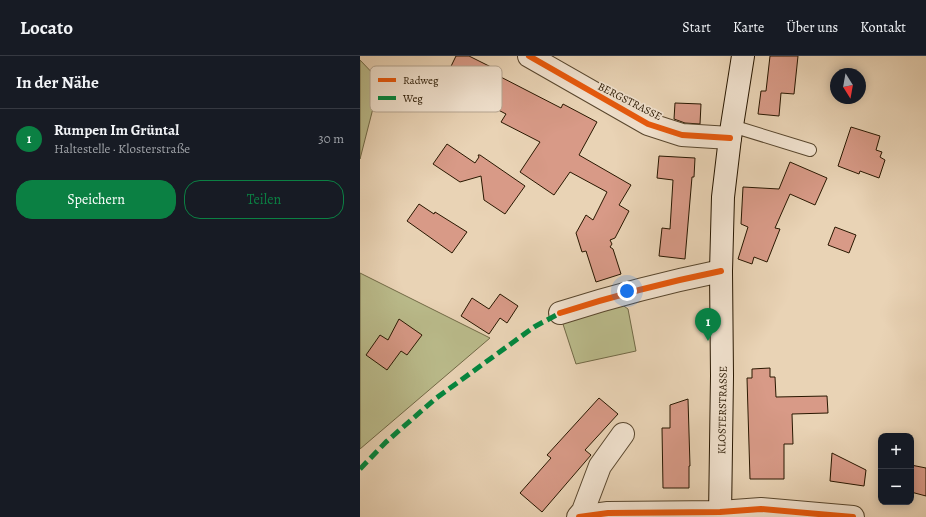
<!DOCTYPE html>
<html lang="de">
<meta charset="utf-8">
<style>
:root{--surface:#171b24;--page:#20242c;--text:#f1f3f6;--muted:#9ea1a6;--line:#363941;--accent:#0b8043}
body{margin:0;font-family:Alegreya,serif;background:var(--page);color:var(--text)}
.controls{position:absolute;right:12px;bottom:12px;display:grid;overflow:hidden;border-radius:8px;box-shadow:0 2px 10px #0003}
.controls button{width:36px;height:36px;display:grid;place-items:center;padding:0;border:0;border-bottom:1px solid var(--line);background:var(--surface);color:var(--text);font:20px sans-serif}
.compass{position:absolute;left:470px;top:12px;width:36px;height:36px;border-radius:50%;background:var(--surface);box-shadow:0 2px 10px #0003;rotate:169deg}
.you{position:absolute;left:267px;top:235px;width:14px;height:14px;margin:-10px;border:3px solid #fff;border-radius:50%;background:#1a73e8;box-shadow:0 0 0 6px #1a73e833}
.badge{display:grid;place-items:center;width:26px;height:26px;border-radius:50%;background:var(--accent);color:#fff;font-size:13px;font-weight:700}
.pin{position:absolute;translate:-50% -33px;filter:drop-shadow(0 1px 2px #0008)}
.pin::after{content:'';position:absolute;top:21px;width:14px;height:12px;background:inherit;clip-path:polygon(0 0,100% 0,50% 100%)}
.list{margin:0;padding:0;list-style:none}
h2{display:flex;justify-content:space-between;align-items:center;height:52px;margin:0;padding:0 16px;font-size:17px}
h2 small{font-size:13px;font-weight:400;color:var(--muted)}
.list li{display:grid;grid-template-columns:26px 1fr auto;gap:12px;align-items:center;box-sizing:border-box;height:60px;padding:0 16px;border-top:1px solid var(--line)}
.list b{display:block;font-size:15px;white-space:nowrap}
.list p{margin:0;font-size:13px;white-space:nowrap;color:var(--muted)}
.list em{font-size:13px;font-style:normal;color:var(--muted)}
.actions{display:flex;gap:8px;padding:12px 16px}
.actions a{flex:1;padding:9px 0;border:1px solid var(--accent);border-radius:16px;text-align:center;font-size:14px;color:var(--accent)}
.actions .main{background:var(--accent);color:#fff}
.map{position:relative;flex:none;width:566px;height:461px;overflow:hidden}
header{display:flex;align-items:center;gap:24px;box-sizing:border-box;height:56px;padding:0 20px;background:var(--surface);border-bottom:1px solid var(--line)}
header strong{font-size:19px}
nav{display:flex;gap:22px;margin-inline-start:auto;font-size:14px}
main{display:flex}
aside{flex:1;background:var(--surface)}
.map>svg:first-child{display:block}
</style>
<header>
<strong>Locato</strong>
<nav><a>Start</a><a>Karte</a><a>Über uns</a><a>Kontakt</a></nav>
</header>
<main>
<aside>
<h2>In der Nähe<small></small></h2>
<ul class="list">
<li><span class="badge">1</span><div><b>Rumpen Im Grüntal</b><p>Haltestelle · Klosterstraße</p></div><em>30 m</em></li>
</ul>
<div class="actions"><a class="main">Speichern</a><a>Teilen</a></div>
</aside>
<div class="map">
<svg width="566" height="461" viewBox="0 0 566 461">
<rect width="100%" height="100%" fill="#e9d3b5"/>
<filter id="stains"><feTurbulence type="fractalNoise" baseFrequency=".005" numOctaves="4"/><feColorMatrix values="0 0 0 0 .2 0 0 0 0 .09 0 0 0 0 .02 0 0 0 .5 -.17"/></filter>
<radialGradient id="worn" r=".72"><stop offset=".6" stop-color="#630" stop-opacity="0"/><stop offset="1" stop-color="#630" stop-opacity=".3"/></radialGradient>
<g fill="#babb8b" stroke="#716946">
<path d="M0,4L20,25L0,103Z"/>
<path d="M0,217L130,282L0,393Z"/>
<path d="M261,248L268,253L276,295L216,308L201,262Z"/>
</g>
<g fill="#d89a87" stroke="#281700">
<path d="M96,0H109L135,13L133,17L166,34L201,52L203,48L237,66L219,99L271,129L259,149L269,155L255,182L250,184L252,188L250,191L253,193L261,218L236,226L226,195L222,196L216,177L226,159L233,164L247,136L210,116L194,139L160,116L180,86L141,66L146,58L119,44L114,54L79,35Z"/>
<path d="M410,0H438L434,38L421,37L419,60L398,58L401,35H406Z"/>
<path d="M315,47L341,48L340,68L325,67L314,63Z"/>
<path d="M491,71L520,80L516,94L522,96L520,101L525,104L519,122L500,115L499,118L478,110Z"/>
<path d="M87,88L115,107L119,101L118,99H120L165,130L145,158L124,144L121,120L100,126L73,108Z"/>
<path d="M299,100L335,102L334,121H332L325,203L299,200L302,172L310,173L313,124L297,122Z"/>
<path d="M430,106L467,122L455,149L430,138L415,172L420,173L407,206L394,201L392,208L378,203L388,171L381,168L383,131L419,133Z"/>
<path d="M59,148L74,158L75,156L107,176L92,197L47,165Z"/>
<path d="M475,171L496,179L489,197L468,189Z"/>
<path d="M140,238L158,250L147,267L140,262L129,278L101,260L112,242L129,253Z"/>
<path d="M39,263L62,279L47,299L41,295L27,314L6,299L20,279L28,284Z"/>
<path d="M410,312V321H415L416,341L467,340L468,357L432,358L433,388H424V423H390L387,322H392V313Z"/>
<path d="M239,342L258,358L225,394L231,399L182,456L160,437L191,402L187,399Z"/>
<path d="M328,343L330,410H329V432H303L302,372H310V349Z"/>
<path d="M472,397L506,414L504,430L470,425Z"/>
<path d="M551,409L566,412V440L551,436Z"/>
</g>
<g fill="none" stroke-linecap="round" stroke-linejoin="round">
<g stroke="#58462d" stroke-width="14">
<path id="service" d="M372,70L450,94"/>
</g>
<g stroke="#58462d" stroke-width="24">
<g id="minor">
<path d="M169,0L288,68L322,79L370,82"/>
<path d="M200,257C253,240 307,226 361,215"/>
<path d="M218,461L223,455L240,410L263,378"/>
<path d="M219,461L248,457L360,456L401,453L493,461"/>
</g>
</g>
<g stroke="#281700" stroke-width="24">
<path id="secondary" d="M360,461L362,320L361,215L363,141L370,82L383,0"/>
</g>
<use href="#service" stroke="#f1e2cf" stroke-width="12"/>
<use href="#minor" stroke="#f1e2cf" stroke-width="22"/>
<use href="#secondary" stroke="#f1e2cf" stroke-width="22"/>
<path stroke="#00873e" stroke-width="5" stroke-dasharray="10 5" stroke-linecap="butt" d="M0,413L26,386L75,343L174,271L200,257"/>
<g stroke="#f1e2cf" stroke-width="8">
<g id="cycleway">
<path d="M169,0L288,68L322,79L370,82"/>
<path d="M200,257C253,240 307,226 361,215"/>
<path d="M219,461L248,457L360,456L401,453L493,461"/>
</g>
</g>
<use href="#cycleway" stroke="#e8590c" stroke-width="6"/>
</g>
<g text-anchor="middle" stroke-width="3.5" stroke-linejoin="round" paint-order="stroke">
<g font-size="11" fill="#281700" stroke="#f1e2cf">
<text transform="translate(270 45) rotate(27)" y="4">BERGSTRASSE</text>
<text transform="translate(362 354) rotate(-89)" y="4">KLOSTERSTRASSE</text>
</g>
</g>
<rect x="10" y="10" width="132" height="46" rx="6" fill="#f1e2cf" stroke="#b5a591" stroke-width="1"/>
<rect x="18" y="22" width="18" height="4" fill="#e8590c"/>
<rect x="18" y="40" width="18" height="4" fill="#00873e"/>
<g font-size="11" fill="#281700">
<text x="43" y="28">Radweg</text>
<text x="43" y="46">Weg</text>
</g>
<rect width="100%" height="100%" filter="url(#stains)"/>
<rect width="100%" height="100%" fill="url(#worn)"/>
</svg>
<div class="controls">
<button>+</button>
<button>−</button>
</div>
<svg class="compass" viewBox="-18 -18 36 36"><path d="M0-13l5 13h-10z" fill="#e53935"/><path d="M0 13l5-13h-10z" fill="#9ea1a6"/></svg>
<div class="you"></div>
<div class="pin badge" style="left:348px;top:285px">1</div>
</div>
</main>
